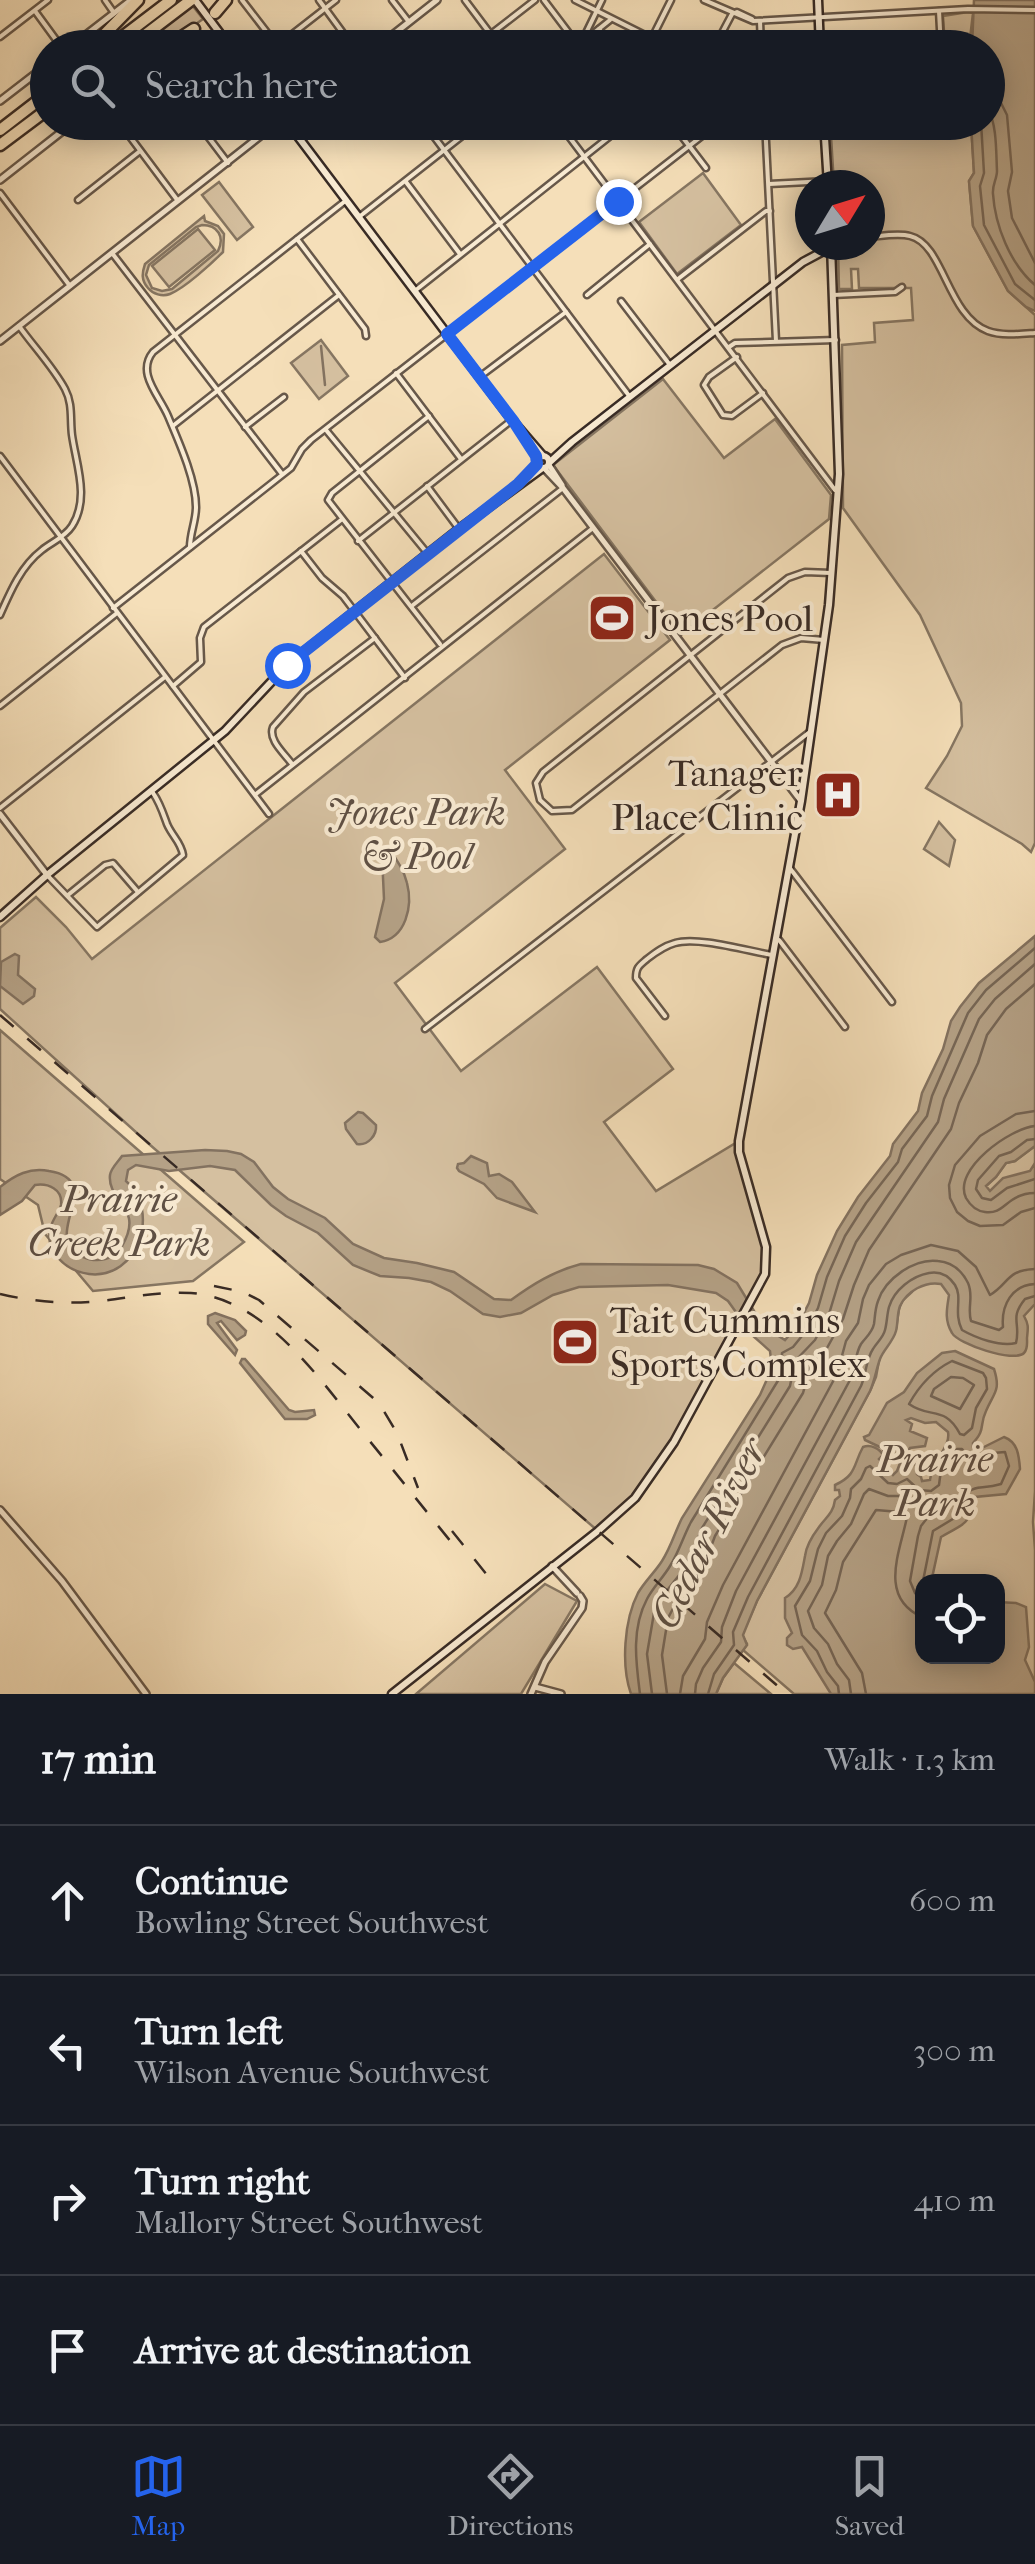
<!DOCTYPE html>
<meta charset="utf-8">
<style>
:root{--surface:#171b24;--page:#20242c;--text:#f1f3f6;--muted:#9ea1a6;--line:#363941;--accent:#2563eb}
body{margin:0;font-family:"IM FELL French Canon",serif;background:var(--page);color:var(--text)}
.controls{position:absolute;right:30px;bottom:30px;display:grid;overflow:hidden;border-radius:20px;box-shadow:0 5px 25px #0003}
.controls button{width:90px;height:90px;display:grid;place-items:center;padding:0;border:0;border-bottom:2px solid var(--line);background:var(--surface);color:var(--text);font:50px sans-serif}
.compass{position:absolute;left:795px;top:170px;width:90px;height:90px;border-radius:50%;background:var(--surface);box-shadow:0 5px 25px #0003;rotate:52deg}
.stop{position:absolute;width:30px;height:30px;margin:-22px;border:8px solid #2563eb;border-radius:50%;background:#fff}
.stop.end{background:#2563eb;border-color:#fff;box-shadow:0 2px 10px #0008}
.list{margin:0;padding:0;list-style:none}
h2{display:flex;justify-content:space-between;align-items:center;height:130px;margin:0;padding:0 40px;font-size:42px}
h2 small{font-size:32px;font-weight:400;color:var(--muted)}
.list li{display:grid;grid-template-columns:65px 1fr auto;gap:30px;align-items:center;box-sizing:border-box;height:150px;padding:0 40px;border-top:2px solid var(--line)}
.list b{display:block;font-size:38px;white-space:nowrap}
.list p{margin:0;font-size:32px;white-space:nowrap;color:var(--muted)}
.list em{font-size:32px;font-style:normal;color:var(--muted)}
.icon{flex:none;width:55px;height:55px;fill:none;stroke:currentColor;stroke-width:2;stroke-linecap:round;stroke-linejoin:round}
.map{position:relative;flex:none;width:1035px;height:1694px;overflow:hidden}
.search{position:absolute;background:var(--surface);box-shadow:0 5px 25px #0003;left:30px;right:30px;top:30px;height:110px;display:flex;align-items:center;gap:25px;box-sizing:border-box;padding:0 35px;border-radius:55px;color:var(--muted);font-size:38px}
.sheet{height:730px;background:var(--surface)}
nav{display:flex;justify-content:space-around;align-items:center;box-sizing:border-box;height:140px;border-top:2px solid var(--line);background:var(--surface);font-size:28px;color:var(--muted)}
nav a{display:grid;justify-items:center;gap:5px}
nav .on{color:var(--accent)}
.map>svg:first-child{display:block}
</style>
<div class="map">
<svg width="1035" height="1694" viewBox="0 0 1035 1694">
<rect width="100%" height="100%" fill="#f5dfb9"/>
<filter id="stains"><feTurbulence type="fractalNoise" baseFrequency=".002" numOctaves="4"/><feColorMatrix values="0 0 0 0 .2 0 0 0 0 .09 0 0 0 0 .02 0 0 0 .5 -.17"/></filter>
<radialGradient id="worn" r=".72"><stop offset=".6" stop-color="#630" stop-opacity="0"/><stop offset="1" stop-color="#630" stop-opacity=".3"/></radialGradient>
<g fill="#d5c0a0" stroke="#867662" stroke-width="2.5" fill-rule="evenodd">
<path d="M192,5L203,19L163,47L136,48Z"/>
<path d="M968,12L973,13L969,47H945L943,16Z"/>
<path d="M849,123H971L974,173L969,181L973,226L1008,291L1035,315V843L1031,852L1022,844L926,788L947,756L962,726L961,703L920,615L843,508L842,345L875,342L874,323L913,320L911,288H859L858,269H851L852,289H839L838,245H870V185H834L831,136H849Z"/>
<path d="M703,173L741,225L677,274L639,222Z"/>
<path d="M219,182L253,227L237,240L202,195Z"/>
<path d="M204,216L205,221L218,226L224,234L223,252C212,263 185,288 170,294C162,297 153,294 148,288C141,280 142,273 145,264ZM202,225C218,225 225,237 218,251L172,289L162,291L152,288L146,275L149,265L196,227Z"/>
<path d="M198,229L215,250L169,287L152,266Z"/>
<path d="M321,340L348,376L319,399L291,363Z"/>
<path d="M663,379L724,458L775,419L831,495L829,519L681,635L553,465Z"/>
<path d="M604,554L670,640L505,770L565,849L395,983L461,1071L597,967L673,1069L604,1122L656,1191L739,1141L766,1247L765,1274L687,1420L635,1498L598,1531L149,1144L0,1009V928L36,897L66,927L92,959Z"/>
<path d="M939,822L955,840L949,866L924,849Z"/>
<path d="M0,1030L244,1242L193,1281L93,1291L45,1234L38,1205L0,1179Z"/>
<path d="M1035,1146V1491L1033,1522L1035,1550V1694H794L743,1650L747,1644L742,1635L757,1601L870,1391L876,1377L880,1355L896,1329L899,1309L902,1301L912,1292L986,1186L996,1177L1006,1163L1015,1161ZM922,1581H998V1656H922Z"/>
<path d="M545,1584L577,1601L521,1694H416Z"/>
<path d="M734,1663L771,1694H716L723,1678Z"/>
</g>
<g fill="#b5a287" stroke="#837260" stroke-width="2.5">
<path d="M974,0H1035V311L1026,307L1008,291L973,226L969,181L974,173L971,123L988,122V48L972,47Z"/>
<path d="M388,848C396,858 404,870 407,883C413,906 406,938 380,942L375,937L384,899L382,856Z"/>
<path d="M1035,936V1146L1015,1161L1006,1163L996,1177L986,1186L990,1191L1003,1178L1030,1171L1035,1163V1304L1024,1316C1029,1325 1028,1328 1027,1338C1027,1343 1028,1349 1024,1353C1014,1363 958,1344 952,1333C944,1320 947,1308 949,1295L941,1284C925,1281 907,1291 900,1306C897,1314 898,1323 896,1331C893,1342 883,1350 880,1359C876,1370 875,1380 870,1391L757,1601L743,1635L747,1645L723,1678L716,1694H631C621,1666 624,1620 638,1593C645,1581 655,1572 662,1561C671,1547 675,1532 682,1518L760,1395L772,1368L770,1351L753,1336L728,1301L716,1293L668,1285L579,1287L553,1295L521,1313L500,1317L483,1314L450,1291L431,1282L409,1278L380,1276L353,1265L318,1233L286,1216L271,1205L235,1170L210,1166L169,1171L136,1165L128,1170L126,1181C161,1211 138,1280 89,1274C66,1271 43,1251 51,1226C53,1219 59,1212 61,1205C63,1189 48,1183 35,1185L22,1201L0,1215V1187C15,1175 30,1167 49,1171C100,1179 55,1223 70,1247C75,1255 88,1260 97,1260C108,1260 117,1255 122,1246C145,1207 107,1202 110,1175C111,1168 118,1162 122,1156L205,1150L227,1151L241,1154L254,1162L273,1187L288,1199L325,1218L353,1244L384,1258L417,1263L454,1272L494,1299L511,1300C533,1284 554,1271 581,1264L698,1265L714,1269L737,1283L754,1311L774,1333L785,1340L797,1326L809,1303L817,1275L837,1231L858,1197L890,1156L893,1144L918,1111L922,1093L943,1049L951,1021L960,1007L979,983Z"/>
<path d="M15,954L19,956L18,975L35,989L34,996L23,1004L0,986L1,962Z"/>
<path d="M358,1112L363,1113L376,1125C377,1135 368,1146 357,1144L346,1129L345,1123Z"/>
<path d="M471,1156L487,1163L489,1176L499,1174L512,1182L535,1212L497,1198L484,1184L459,1171L457,1168L458,1164L464,1163Z"/>
<path d="M215,1313L235,1320L246,1331L245,1335L237,1340L221,1321L217,1323L237,1350L235,1355L208,1324V1316Z"/>
<path d="M955,1351L994,1369C1001,1391 994,1392 986,1411C979,1426 986,1429 973,1443V1447L976,1451L1004,1437C1018,1442 1019,1456 1020,1469L1006,1494L975,1497C966,1528 968,1521 941,1537L932,1578L933,1581H922V1656H998V1602L1016,1603L1026,1607L1029,1647L1025,1660L1035,1682V1694H831L802,1647L793,1649L787,1645V1638L792,1633L785,1618V1598C800,1589 802,1572 805,1556C806,1547 813,1535 819,1527C826,1517 833,1514 835,1500L840,1496L839,1490H835V1485C857,1475 853,1465 863,1447C871,1444 880,1449 883,1455L879,1459L893,1475L897,1471L900,1463L923,1465L922,1470L917,1471V1474L921,1477L922,1481L930,1480C932,1459 951,1448 948,1432L936,1422L925,1423L911,1418L906,1420L912,1424L910,1431L927,1438L925,1446L910,1448L905,1456H886L882,1448L865,1440L864,1437L869,1435L887,1403L904,1392L917,1373L942,1353Z"/>
<path d="M242,1359H245L289,1410L295,1412L314,1410L315,1415L307,1419H285L240,1363Z"/>
</g>
<g fill="none" stroke-linecap="round" stroke-linejoin="round">
<g stroke="#766656" stroke-width="2.5">
<path d="M988,90L1000,101L1007,115L1012,172L1008,191L1012,218L1035,263"/>
<path d="M988,109C997,125 996,152 997,171C997,179 992,185 993,194C995,225 1010,264 1035,285"/>
<path d="M981,122L984,173L980,186L984,225L1015,284L1035,300"/>
<path d="M1035,1111L1016,1114L980,1136L955,1165L949,1185L950,1198L957,1212L968,1221L980,1226L1003,1225L1021,1212L1035,1208"/>
<path d="M1035,1126C1011,1128 952,1169 966,1198C970,1205 977,1211 985,1212C998,1214 1003,1206 1012,1200C1019,1195 1028,1193 1035,1193"/>
<path d="M1035,1139L1027,1140L1011,1152L999,1156L978,1180L976,1189L982,1198L991,1200L1007,1188L1035,1179"/>
<path d="M952,1361L983,1373L986,1378L987,1389L976,1408L972,1428L964,1435L960,1434C945,1405 930,1419 909,1404C919,1386 934,1370 952,1361Z"/>
<path d="M951,1377L963,1378L974,1385L960,1409L931,1396L934,1389Z"/>
<path d="M640,1694C636,1663 631,1629 647,1599C653,1587 663,1578 670,1566C679,1552 683,1537 691,1522L779,1379L782,1368V1353L793,1347L806,1331L818,1308L827,1277L845,1236L866,1203L898,1162L902,1149L927,1116L932,1096L968,1013L986,990L1035,948"/>
<path d="M652,1694L647,1654L654,1613L665,1593L680,1574L694,1549L702,1528L790,1386L795,1361L815,1340L829,1314L839,1281L856,1242L938,1122L944,1099L979,1019L995,999L1035,964"/>
<path d="M667,1694L662,1655L668,1618L676,1603L693,1583L708,1555L715,1536L803,1393L810,1368L827,1348L843,1319L854,1285L869,1250L951,1129L959,1103L978,1063L987,1035L1006,1009L1035,984"/>
<path d="M680,1694L683,1676L705,1639L707,1622L723,1585L837,1374L846,1341L858,1323L863,1299L869,1285L886,1264L901,1255L931,1245L958,1251L976,1267L990,1295C1009,1284 1006,1270 1035,1269"/>
<path d="M695,1694L696,1684L703,1668L721,1642L722,1627L736,1591L850,1380C855,1369 855,1354 861,1344C866,1337 872,1333 874,1324C875,1317 875,1309 878,1301C885,1279 914,1258 938,1261C952,1262 962,1271 968,1283C974,1296 967,1308 971,1321L999,1330L1003,1327C1001,1305 1012,1285 1035,1284"/>
<path d="M708,1694L714,1674L734,1645L733,1632L748,1597L861,1386C866,1375 866,1359 873,1349C877,1342 883,1338 885,1330C887,1323 887,1314 889,1307C894,1290 912,1276 929,1273C940,1271 949,1276 955,1285C963,1298 953,1312 962,1330C976,1338 1000,1347 1016,1343C1021,1322 1009,1319 1025,1299L1035,1296"/>
<path d="M839,1694L838,1686L827,1672L817,1651L802,1635L795,1606L810,1581L818,1549L826,1533L842,1516L850,1498L851,1489L861,1479L866,1468L870,1466L888,1483L897,1484L907,1479L919,1490L931,1491L939,1485L941,1470L957,1449H962L969,1458L976,1460L993,1453L1005,1452L1009,1466L1001,1484C974,1492 968,1479 961,1514L933,1531L923,1581"/>
<path d="M851,1694L849,1680L837,1664L828,1644L814,1628L808,1611L822,1585L828,1556L837,1541L851,1524L864,1494L869,1489L888,1496H904L920,1504L934,1503L945,1498L950,1501L948,1508L928,1517L921,1526L918,1536L910,1581L915,1593L922,1601"/>
<path d="M866,1694L862,1673L825,1613L836,1590L843,1562L876,1510L900,1512L907,1517C900,1552 878,1597 922,1617"/>
</g>
<path stroke="#837260" stroke-width="2.5" d="M321,346L325,385"/>
<g stroke="#67584a" stroke-width="9">
<g id="minor">
<path d="M105,0L114,13"/>
<path d="M242,0L279,48"/>
<path d="M319,0L354,48"/>
<path d="M392,0L409,22"/>
<path d="M465,0L501,48"/>
<path d="M544,0L578,45"/>
<path d="M575,0L671,48"/>
<path d="M704,0L753,21L968,9L1035,10"/>
<path d="M35,11L62,48"/>
<path d="M939,11L941,48"/>
<path d="M760,21L761,48"/>
<path d="M599,29L613,48"/>
<path d="M491,34L535,0"/>
<path d="M588,36L586,33L602,0"/>
<path d="M653,36L671,0"/>
<path d="M0,37L48,0"/>
<path d="M277,46L336,0"/>
<path d="M575,48L610,20"/>
<path d="M630,48L646,35"/>
<path d="M714,48L732,14L737,12L752,19"/>
<path d="M119,122L178,201"/>
<path d="M197,122L228,163"/>
<path d="M423,122L630,397"/>
<path d="M558,122L835,490"/>
<path d="M671,122L706,168"/>
<path d="M765,122L776,341"/>
<path d="M406,182L460,254"/>
<path d="M769,184L828,181"/>
<path d="M0,193L70,286"/>
<path d="M78,200L140,151"/>
<path d="M359,217L480,122"/>
<path d="M870,237C882,236 898,233 910,236C944,244 947,316 988,331C1002,336 1020,334 1035,333"/>
<path d="M297,239L365,329L366,336"/>
<path d="M112,253L282,474"/>
<path d="M678,279L766,211H770"/>
<path d="M416,290L628,122"/>
<path d="M587,295L650,244"/>
<path d="M833,295L895,292L902,287"/>
<path d="M621,301L670,365"/>
<path d="M729,347L735,343L836,340"/>
<path d="M737,357L709,377L704,385L723,415L732,416L763,393"/>
<path d="M396,373L461,459"/>
<path d="M482,375L566,312"/>
<path d="M429,416L332,493L328,500L440,644"/>
<path d="M174,425L339,295"/>
<path d="M245,427L284,397"/>
<path d="M326,430L428,554"/>
<path d="M0,456L269,814"/>
<path d="M427,486L459,529"/>
<path d="M358,541L512,420"/>
<path d="M190,547C190,533 196,521 196,507C196,480 179,442 168,416C159,395 136,373 153,352L344,202"/>
<path d="M301,551L322,578L343,596L405,678"/>
<path d="M413,605L563,488"/>
<path d="M113,608L291,468L302,449L311,440L720,122"/>
<path d="M0,615C10,592 21,566 42,550C52,542 65,537 72,526C90,498 76,464 72,435C70,419 73,404 65,389C53,367 34,347 19,326"/>
<path d="M824,640L801,638L782,645L572,810L552,811L540,800L536,783L543,772L788,578L805,572L831,573"/>
<path d="M173,686L201,662L200,638L204,627L341,520"/>
<path d="M0,706L117,613"/>
<path d="M292,764C284,753 268,740 273,727L304,692L375,638"/>
<path d="M256,794L593,528"/>
<path d="M0,808L165,677"/>
<path d="M789,867L892,1002"/>
<path d="M47,875L97,927L183,855C181,842 172,836 167,824C163,813 160,803 153,793"/>
<path d="M68,895L105,865L113,863L138,892"/>
<path d="M779,940L845,1027"/>
<path d="M665,1016L636,978C636,967 639,966 647,959C656,952 664,946 675,943C697,936 748,951 772,955"/>
<path d="M425,1029L811,731"/>
</g>
</g>
<g stroke="#67584a" stroke-width="10">
<g id="tertiary">
<path d="M69,48L131,0"/>
<path d="M376,48L437,0"/>
<path d="M0,101L48,64"/>
<path d="M0,180L74,122"/>
<path d="M0,341L278,122"/>
<path d="M549,465L562,485"/>
<path d="M545,469L563,488L801,801"/>
<path d="M0,814L47,875"/>
<path d="M0,1510L62,1581L146,1694"/>
<path d="M552,1566L577,1593"/>
<path d="M535,1687L561,1694"/>
<path d="M531,1694L545,1662L582,1608L583,1601L580,1596"/>
</g>
</g>
<g stroke="#382b25" stroke-width="11">
<g id="secondary">
<path d="M195,0L231,48"/>
<path d="M818,0L820,48"/>
<path d="M287,122L512,420L543,456"/>
<path d="M824,122L828,185"/>
<circle cx="543" cy="462" r="6"/>
<path d="M550,462L572,442L803,262L831,247"/>
<path d="M0,917L47,875L225,731L287,665L459,529L541,469"/>
<path d="M392,1694L598,1531L635,1498L674,1442L765,1274L766,1247L739,1152V1141L801,801L829,605L839,474L831,245"/>
</g>
</g>
<g stroke="#382b25" stroke-width="15">
<g id="motorway">
<path d="M215,13L226,0"/>
<path d="M91,48L138,0"/>
<path d="M108,48L171,0"/>
<path d="M128,48L191,0"/>
<path d="M165,48L194,29"/>
<path d="M0,130L48,93"/>
<path d="M0,145L48,109"/>
</g>
</g>
<use href="#minor" stroke="#f8ead2" stroke-width="4"/>
<use href="#tertiary" stroke="#f8ead2" stroke-width="5"/>
<use href="#secondary" stroke="#f8ead2" stroke-width="6"/>
<use href="#motorway" stroke="#f5dfb9" stroke-width="10"/>
<g stroke="#382b25" stroke-width="2.5" stroke-dasharray="18 18" stroke-linecap="butt">
<path d="M0,1015L787,1694"/>
<path d="M214,1286L243,1292L259,1300L379,1403L397,1433L418,1488"/>
<path d="M0,1294C30,1301 61,1304 91,1302C125,1299 156,1291 191,1293C267,1299 320,1380 364,1434C395,1472 425,1510 456,1548"/>
<path d="M452,1531L491,1580"/>
</g>
</g>
<g fill="none" stroke-linecap="round" stroke-linejoin="round">
<path stroke="#2563eb" stroke-width="12" d="M287,665L518,484L537,464L536,456L514,422L447,334L618,201"/>
</g>
<defs>
<g id="stadium-square" transform="scale(2.5)"><rect x="-9" y="-9" width="18" height="18" rx="4" fill="#8f2418" stroke="#f8ead2"/><path d="M0-5a6.5 5 0 1 0 0 10a6.5 5 0 1 0 0-10ZM-3.5-1.8h7v3.6h-7Z" fill="#fff"/></g>
<g id="hospital-square" transform="scale(2.5)"><rect x="-9" y="-9" width="18" height="18" rx="4" fill="#8f2418" stroke="#f8ead2"/><path d="M-5-5h3v3.5h4V-5h3V5h-3V1.5h-4V5h-3Z" fill="#fff"/></g>
</defs>
<g fill-rule="evenodd">
<use href="#stadium-square" x="612" y="618"/>
<use href="#hospital-square" x="838" y="795"/>
<use href="#stadium-square" x="575" y="1342"/>
</g>
<g text-anchor="middle" stroke-width="8" stroke-linejoin="round" paint-order="stroke">
<g font-size="38" fill="#382b25" stroke="#f8ead2" text-anchor="start">
<text x="647" y="631">Jones Pool</text>
<text x="803" y="786" text-anchor="end">Tanager<tspan x="803" dy="44">Place Clinic</tspan></text>
<text x="610" y="1333">Tait Cummins<tspan x="610" dy="44">Sports Complex</tspan></text>
</g>
<g font-size="38" font-style="italic" fill="#5f5044" stroke="#f8ead2">
<text x="416" y="825">Jones Park<tspan x="416" dy="44">&amp; Pool</tspan></text>
<text x="119" y="1212">Prairie<tspan x="119" dy="44">Creek Park</tspan></text>
<text x="935" y="1472">Prairie<tspan x="935" dy="44">Park</tspan></text>
</g>
<g font-size="40" font-style="italic" fill="#5e4f42" stroke="#f8ead2">
<text transform="translate(708 1533) rotate(-63)" y="14">Cedar River</text>
</g>
</g>
<rect width="100%" height="100%" filter="url(#stains)"/>
<rect width="100%" height="100%" fill="url(#worn)"/>
</svg>
<div class="controls">
<button><svg class="icon" aria-label="locate" viewBox="0 0 24 24"><circle cx="12" cy="12" r="6"/><path d="M12 2v4M12 18v4M2 12h4M18 12h4"/></svg></button>
</div>
<svg class="compass" viewBox="-18 -18 36 36"><path d="M0-13l5 13h-10z" fill="#e53935"/><path d="M0 13l5-13h-10z" fill="#9ea1a6"/></svg>
<div class="stop" style="left:287px;top:665px"></div>
<div class="stop end" style="left:618px;top:201px"></div>
<div class="search"><svg class="icon" aria-label="search" viewBox="0 0 24 24"><circle cx="10" cy="10" r="6"/><path d="M15 15l6 6"/></svg>Search here</div>
</div>
<section class="sheet">
<h2>17 min<small>Walk · 1.3 km</small></h2>
<ul class="list">
<li><svg class="icon" aria-label="ahead" viewBox="0 0 24 24"><path d="M12 20V5M6 11l6-6 6 6"/></svg><div><b>Continue</b><p>Bowling Street Southwest</p></div><em>600 m</em></li>
<li><svg class="icon" aria-label="left" viewBox="0 0 24 24"><path d="M17 20v-9H6M10 6l-5 5 5 5"/></svg><div><b>Turn left</b><p>Wilson Avenue Southwest</p></div><em>300 m</em></li>
<li><svg class="icon" aria-label="right" viewBox="0 0 24 24"><path d="M7 20v-9h11M14 6l5 5-5 5"/></svg><div><b>Turn right</b><p>Mallory Street Southwest</p></div><em>410 m</em></li>
<li><svg class="icon" aria-label="arrive" viewBox="0 0 24 24"><path d="M6 21V4h12l-3 4 3 4H6"/></svg><div><b>Arrive at destination</b></div></li>
</ul>
</section>
<nav>
<a class="on"><svg class="icon" aria-label="map" viewBox="0 0 24 24"><path d="M3 6l6-2 6 2 6-2v14l-6 2-6-2-6 2zM9 4v14M15 6v14"/></svg>Map</a>
<a><svg class="icon" aria-label="directions" viewBox="0 0 24 24"><path d="M12 3l9 9-9 9-9-9zM9 14v-3h6M13 9l2 2-2 2"/></svg>Directions</a>
<a><svg class="icon" aria-label="saved" viewBox="0 0 24 24"><path d="M7 4h10v16l-5-4-5 4z"/></svg>Saved</a>
</nav>
